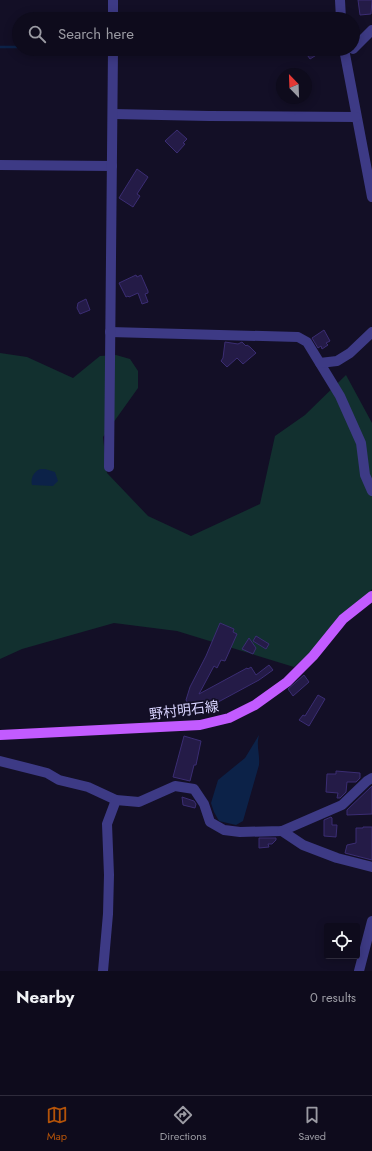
<!DOCTYPE html>
<meta charset="utf-8">
<style>
:root{--surface:#0e0b1c;--page:#1c1929;--text:#f1f3f6;--muted:#9b9ba3;--line:#2e2b3b;--accent:#b45309}
body{margin:0;font-family:Jost,"Noto Sans JP",sans-serif;background:var(--page);color:var(--text)}
.controls{position:absolute;right:12px;bottom:12px;display:grid;overflow:hidden;border-radius:4px;box-shadow:0 2px 10px #0003}
.controls button{width:36px;height:36px;display:grid;place-items:center;padding:0;border:0;border-bottom:1px solid var(--line);background:var(--surface);color:var(--text);font:20px sans-serif}
.compass{position:absolute;left:276px;top:68px;width:36px;height:36px;border-radius:50%;background:var(--surface);box-shadow:0 2px 10px #0003;rotate:337deg}
.list{margin:0;padding:0;list-style:none}
h2{display:flex;justify-content:space-between;align-items:center;height:52px;margin:0;padding:0 16px;font-size:17px}
h2 small{font-size:13px;font-weight:400;color:var(--muted)}
.icon{flex:none;width:22px;height:22px;fill:none;stroke:currentColor;stroke-width:2;stroke-linecap:round;stroke-linejoin:round}
.map{position:relative;flex:none;width:372px;height:971px;overflow:hidden}
.search{position:absolute;background:var(--surface);box-shadow:0 2px 10px #0003;left:12px;right:12px;top:12px;height:44px;display:flex;align-items:center;gap:10px;box-sizing:border-box;padding:0 14px;border-radius:22px;color:var(--muted);font-size:15px}
.sheet{height:124px;background:var(--surface)}
nav{display:flex;justify-content:space-around;align-items:center;box-sizing:border-box;height:56px;border-top:1px solid var(--line);background:var(--surface);font-size:11px;color:var(--muted)}
nav a{display:grid;justify-items:center;gap:2px}
nav .on{color:var(--accent)}
.map>svg:first-child{display:block}
</style>
<div class="map">
<svg width="372" height="971" viewBox="0 0 372 971">
<rect width="100%" height="100%" fill="#130f26"/>
<path fill="#12302f" d="M0,353L27,357L73,378L100,356L116,355L130,359L138,371V388L103,437L107,473L148,516L191,536L260,504L275,436L305,415L346,375L372,423V589L341,627L294,667L177,631L114,623L22,649L0,659Z"/>
<g fill="#0c2248">
<path d="M40,469H45L55,472L58,481L53,486L32,485C30,478 34,472 40,469Z"/>
<path d="M259,735C256,747 260,753 259,765L243,821L236,825L219,821L214,812L211,803L218,780L245,758Z"/>
</g>
<g fill="none" stroke-linecap="round" stroke-linejoin="round">
<g stroke="#0c2248" stroke-width="2.5">
<path d="M115,16L336,18V16"/>
<path d="M0,47H19"/>
</g>
</g>
<g fill="#241b47" stroke="#3b2d73">
<path d="M358,0H372L371,14L360,15Z"/>
<path d="M303,49H326L310,59Z"/>
<path d="M177,130L187,139L183,143L185,144L177,153L165,141Z"/>
<path d="M137,169L148,177L137,194L140,196L133,207L119,198Z"/>
<path d="M136,275L137,277L141,275L148,291V293L145,294L148,302L142,304L138,293L129,297L128,296L126,297L119,283Z"/>
<path d="M86,299L90,310L80,314L77,308L78,303Z"/>
<path d="M324,330L330,341L326,343L328,345L322,349L321,346L318,348L312,338Z"/>
<path d="M225,342L238,344L242,342L246,346L247,345L250,347L256,353L243,364L237,358L227,367L221,361L223,358Z"/>
<path d="M220,623L234,629L233,632L237,634L225,661L221,660L217,668L214,666L199,694L247,668L248,669L251,667L256,675L269,665L273,670L259,680L196,714L195,711L193,713L186,700L190,687L206,656Z"/>
<path d="M256,636L269,644L266,649L253,641Z"/>
<path d="M249,638L256,648L253,654L242,649Z"/>
<path d="M304,675L309,682L293,696L288,689Z"/>
<path d="M318,695L325,699L309,726L299,720L303,715L305,716Z"/>
<path d="M184,736L201,741L196,765H194L190,781L173,777Z"/>
<path d="M336,771L360,773V778L356,782H347L346,792L340,798H337L338,793L326,792L327,774H336Z"/>
<path d="M372,786V814L347,815V810Z"/>
<path d="M182,797L194,801L196,804L195,808L183,805Z"/>
<path d="M331,817L332,818V825H337L336,837L324,836V820Z"/>
<path d="M363,827H372V860L345,853L347,845L356,843V828H363Z"/>
<path d="M259,838H276V840L272,844H268L269,847L259,848Z"/>
</g>
<g fill="none" stroke-linecap="round" stroke-linejoin="round">
<g stroke="#3d3a85" stroke-width="10">
<path d="M340,0L341,19"/>
<path d="M113,19V0"/>
<path d="M344,49L372,197"/>
<path d="M353,49L372,30"/>
<path d="M113,114L209,116L356,117"/>
<path d="M0,165L112,166"/>
<path d="M110,332L298,337L307,342L340,396L361,443L365,475L372,491"/>
<path d="M320,363L337,361L350,353L372,332"/>
<path d="M109,467L113,49"/>
<path d="M0,761L47,773L59,780L88,787L116,800L139,802L175,786L194,789L204,804L210,822L224,830L240,832L282,831L342,805L367,781L372,778"/>
<path d="M282,831L303,845L337,858L372,867"/>
<path d="M103,971L108,914L109,875L107,824L116,800"/>
<path d="M359,971L372,921"/>
</g>
<path stroke="#c25bff" stroke-width="10" d="M0,735L200,725L229,718L255,705L287,682L313,656L343,619L372,596"/>
</g>
<g text-anchor="middle" stroke-width="3.5" stroke-linejoin="round" paint-order="stroke">
<g font-size="14" fill="#d9d4ff" stroke="#130f26">
<text transform="translate(184 710) rotate(-7)" y="5">野村明石線</text>
</g>
</g>
</svg>
<div class="controls">
<button><svg class="icon" aria-label="locate" viewBox="0 0 24 24"><circle cx="12" cy="12" r="6"/><path d="M12 2v4M12 18v4M2 12h4M18 12h4"/></svg></button>
</div>
<svg class="compass" viewBox="-18 -18 36 36"><path d="M0-13l5 13h-10z" fill="#e53935"/><path d="M0 13l5-13h-10z" fill="#9b9ba3"/></svg>
<div class="search"><svg class="icon" aria-label="search" viewBox="0 0 24 24"><circle cx="10" cy="10" r="6"/><path d="M15 15l6 6"/></svg>Search here</div>
</div>
<section class="sheet">
<h2>Nearby<small>0 results</small></h2>
<ul class="list">
</ul>
</section>
<nav>
<a class="on"><svg class="icon" aria-label="map" viewBox="0 0 24 24"><path d="M3 6l6-2 6 2 6-2v14l-6 2-6-2-6 2zM9 4v14M15 6v14"/></svg>Map</a>
<a><svg class="icon" aria-label="directions" viewBox="0 0 24 24"><path d="M12 3l9 9-9 9-9-9zM9 14v-3h6M13 9l2 2-2 2"/></svg>Directions</a>
<a><svg class="icon" aria-label="saved" viewBox="0 0 24 24"><path d="M7 4h10v16l-5-4-5 4z"/></svg>Saved</a>
</nav>
